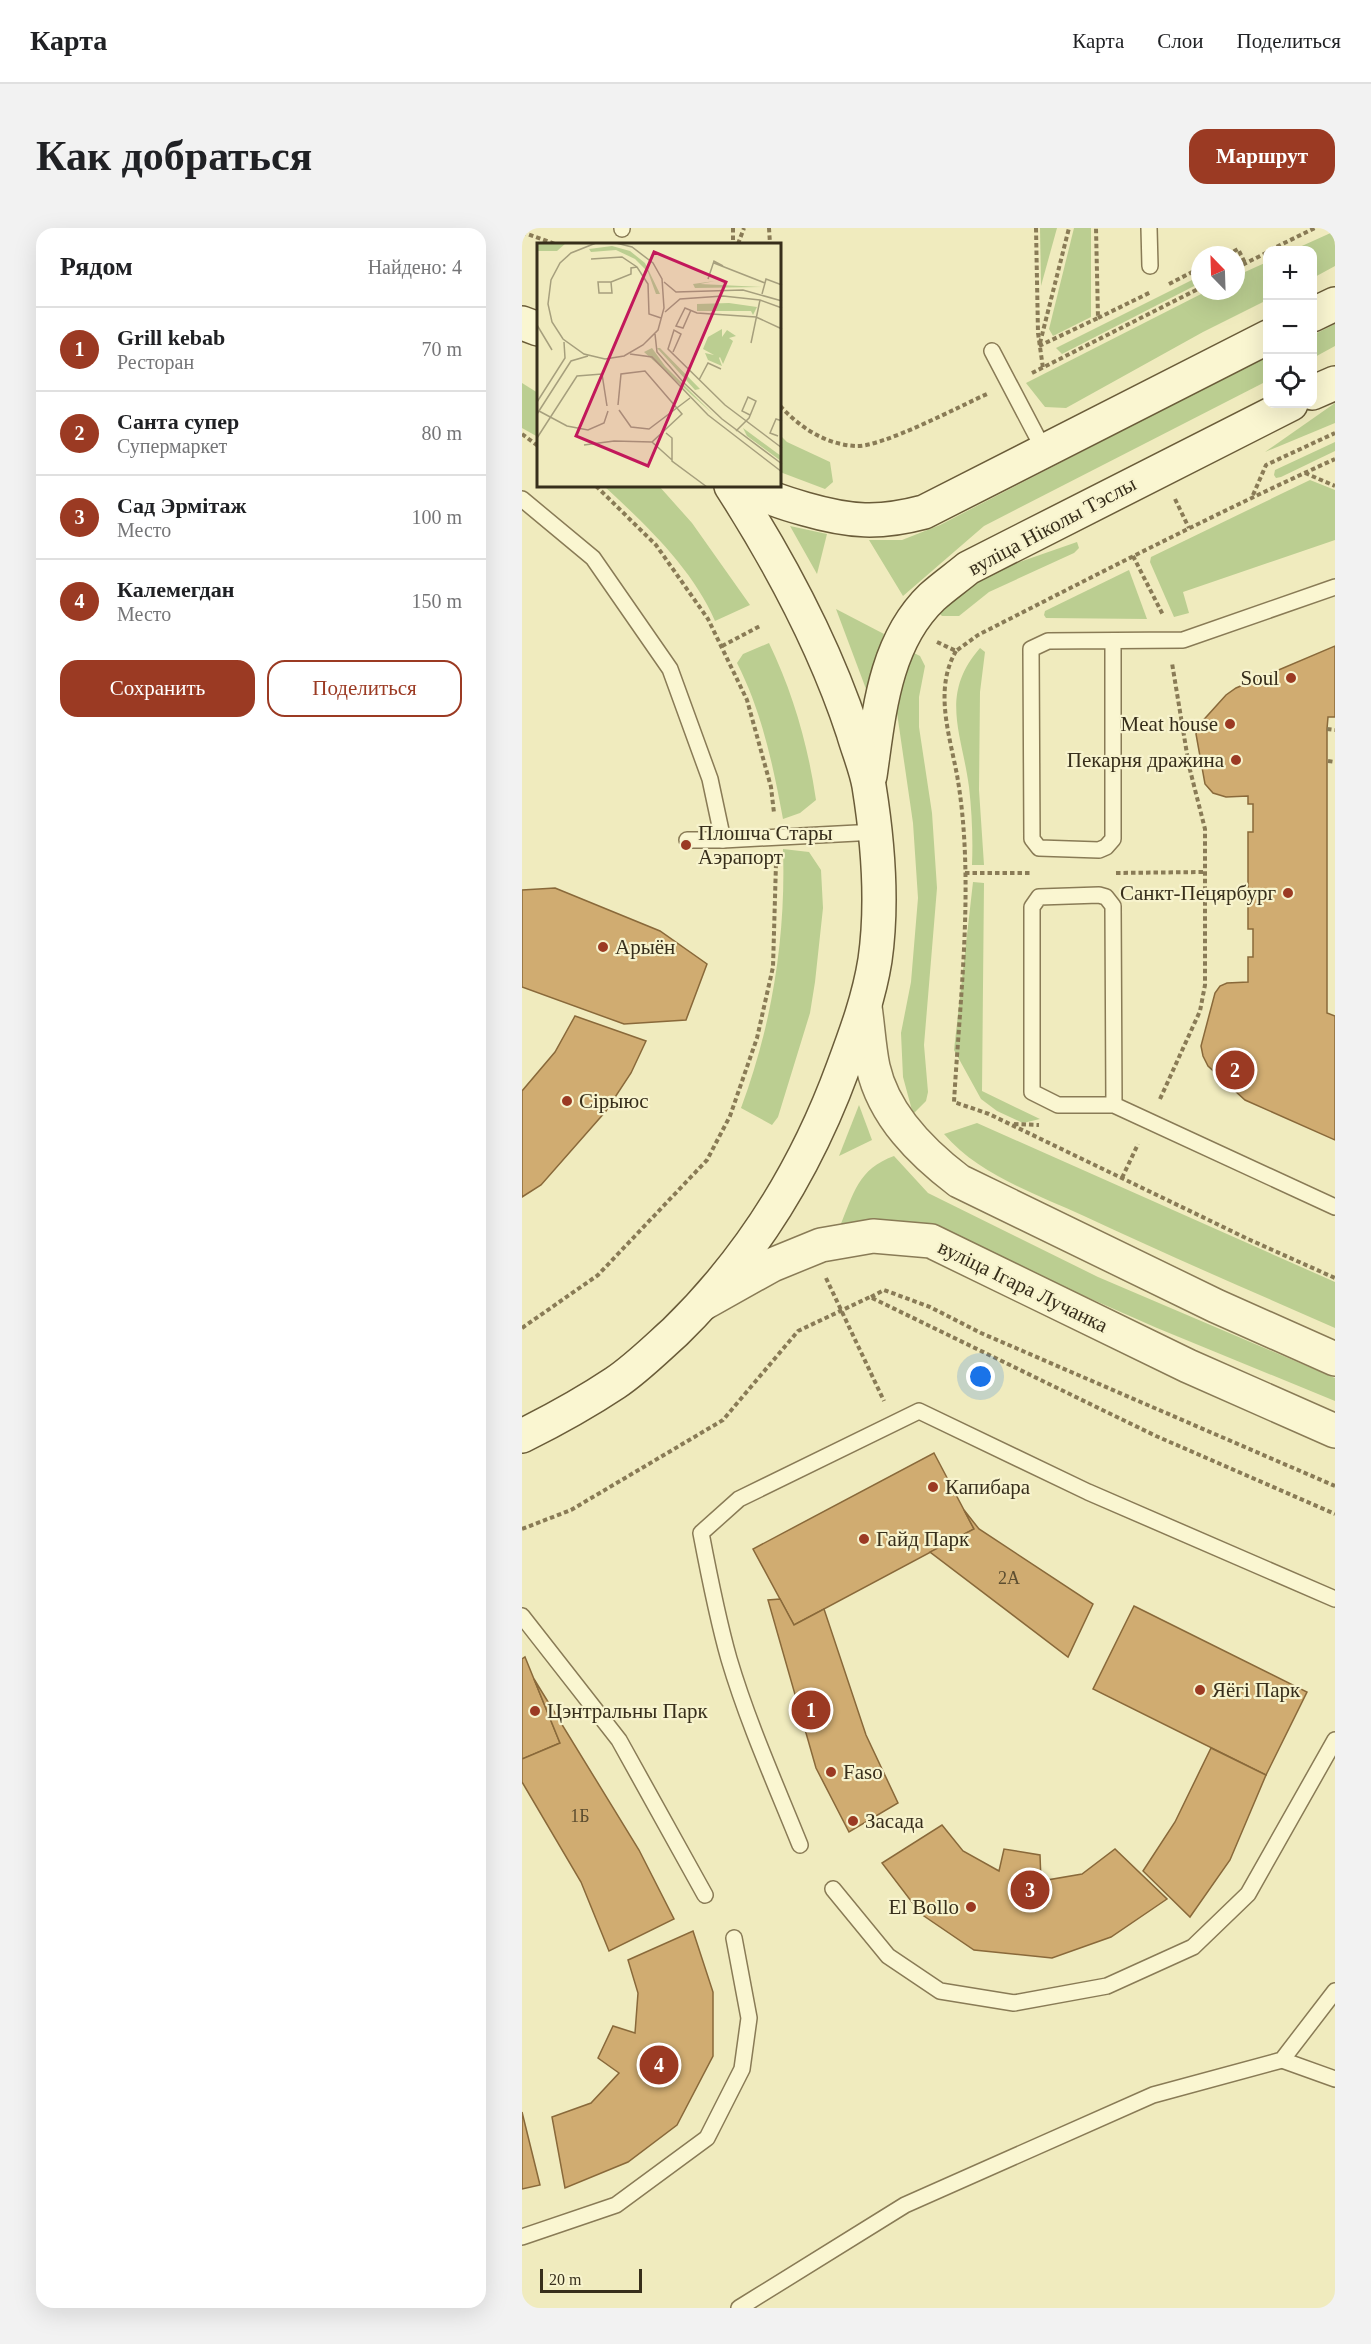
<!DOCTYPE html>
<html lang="ru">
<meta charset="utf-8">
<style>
:root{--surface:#fff;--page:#f2f2f2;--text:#202124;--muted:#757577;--line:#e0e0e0;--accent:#9b3a23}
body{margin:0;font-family:Georgia,serif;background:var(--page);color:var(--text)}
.controls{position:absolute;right:18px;top:18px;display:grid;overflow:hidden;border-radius:12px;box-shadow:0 6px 24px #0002}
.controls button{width:54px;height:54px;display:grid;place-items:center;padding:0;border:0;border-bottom:2px solid var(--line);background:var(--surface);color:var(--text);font:30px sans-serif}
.compass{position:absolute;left:669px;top:18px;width:54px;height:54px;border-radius:50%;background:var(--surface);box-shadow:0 6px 24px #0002;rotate:337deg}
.scale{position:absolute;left:18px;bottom:15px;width:102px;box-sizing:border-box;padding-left:6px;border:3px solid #372e1b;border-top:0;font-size:16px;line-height:21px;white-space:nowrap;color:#372e1b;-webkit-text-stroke:4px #f7f3cd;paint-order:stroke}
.you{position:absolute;left:459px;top:1149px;width:21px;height:21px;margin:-15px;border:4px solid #fff;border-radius:50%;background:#1a73e8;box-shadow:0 0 0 9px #1a73e833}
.badge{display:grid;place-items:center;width:39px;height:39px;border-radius:50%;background:var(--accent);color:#fff;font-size:20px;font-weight:700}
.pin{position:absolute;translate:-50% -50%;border:3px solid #fff;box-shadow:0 2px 6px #0006}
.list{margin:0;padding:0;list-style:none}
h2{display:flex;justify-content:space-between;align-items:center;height:78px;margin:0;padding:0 24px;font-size:26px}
h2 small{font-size:20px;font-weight:400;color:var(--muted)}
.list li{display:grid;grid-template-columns:39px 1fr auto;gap:18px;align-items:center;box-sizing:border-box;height:84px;padding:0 24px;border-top:2px solid var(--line)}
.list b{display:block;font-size:22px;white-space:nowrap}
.list p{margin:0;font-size:20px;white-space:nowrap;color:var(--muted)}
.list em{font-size:20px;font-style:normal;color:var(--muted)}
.actions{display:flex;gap:12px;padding:18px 24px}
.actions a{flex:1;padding:14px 0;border:2px solid var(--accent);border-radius:18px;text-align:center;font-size:21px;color:var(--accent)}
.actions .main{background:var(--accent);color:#fff}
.icon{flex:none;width:33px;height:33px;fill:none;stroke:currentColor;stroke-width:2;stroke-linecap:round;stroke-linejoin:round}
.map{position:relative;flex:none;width:813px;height:2080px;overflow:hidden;border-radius:18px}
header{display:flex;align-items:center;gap:36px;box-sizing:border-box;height:84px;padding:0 30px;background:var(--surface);border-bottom:2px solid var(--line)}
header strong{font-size:28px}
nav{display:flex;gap:33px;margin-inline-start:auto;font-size:21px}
.intro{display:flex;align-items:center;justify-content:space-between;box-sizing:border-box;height:144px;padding:0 36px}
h1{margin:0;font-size:42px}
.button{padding:15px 27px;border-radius:18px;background:var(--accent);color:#fff;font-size:21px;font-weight:700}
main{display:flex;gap:36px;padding:0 36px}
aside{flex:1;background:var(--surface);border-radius:18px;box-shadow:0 6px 24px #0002}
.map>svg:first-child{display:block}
</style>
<header>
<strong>Карта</strong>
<nav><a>Карта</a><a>Слои</a><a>Поделиться</a></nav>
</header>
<div class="intro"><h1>Как добраться</h1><a class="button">Маршрут</a></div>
<main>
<aside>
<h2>Рядом<small>Найдено: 4</small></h2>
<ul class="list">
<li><span class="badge">1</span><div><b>Grill kebab</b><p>Ресторан</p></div><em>70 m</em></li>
<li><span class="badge">2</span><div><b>Санта супер</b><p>Супермаркет</p></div><em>80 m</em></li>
<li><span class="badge">3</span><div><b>Сад Эрмітаж</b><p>Место</p></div><em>100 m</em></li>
<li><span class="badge">4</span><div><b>Калемегдан</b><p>Место</p></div><em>150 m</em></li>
</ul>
<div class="actions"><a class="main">Сохранить</a><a>Поделиться</a></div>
</aside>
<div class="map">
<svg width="813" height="2080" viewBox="0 0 813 2080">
<rect width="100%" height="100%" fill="#f0ebbe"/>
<g fill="#bbce91">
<path d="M518,0H535L519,58Z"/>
<path d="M552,0H569V89L531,108L527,101Z"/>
<path d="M813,3V38L791,50L790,22H771Z"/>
<path d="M745,34V72L681,104L544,180L523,179L504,155L685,63H714V48Z"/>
<path d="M678,48V55L540,126L534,120Z"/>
<path d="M813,96V118L791,130V107Z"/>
<path d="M745,128V153L462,298L381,368L347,312H380L418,297Z"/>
<path d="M0,155L16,165V209L0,200Z"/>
<path d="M813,175V195L743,224Z"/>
<path d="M258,207L265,214L308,234L311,254L303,261L258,244Z"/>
<path d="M813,214V223L759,249L754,250L752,247L753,242Z"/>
<path d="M788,252L813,262V312L661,364L667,385L652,389L628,334L629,329Z"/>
<path d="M82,258H137L170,295L228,377L193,393C171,341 123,296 82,258Z"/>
<path d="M268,298L305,306L295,346Z"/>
<path d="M555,314L557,320L552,325L467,364L437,388H420L415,383L454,349Z"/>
<path d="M607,342L625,391L524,390L522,387L523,383Z"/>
<path d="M314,381L362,406L344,461Z"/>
<path d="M247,415C271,465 286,517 294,572L278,585L261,591C251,537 240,484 215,435L221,426Z"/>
<path d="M458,420L463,424L458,464L457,562L462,637H450C451,611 450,585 447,559C440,505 417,467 458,420Z"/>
<path d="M388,423L398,428L403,438L397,469V499L410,585L415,660L402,817L406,864L404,873L391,886L381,849L379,805L389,754L396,670L391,595L374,478Z"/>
<path d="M261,621L287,624L299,642L301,680L293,754L288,785L256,889L250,897L219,880C250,797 264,709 261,621Z"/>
<path d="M451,654L462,655L460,863L518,891L501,895L475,883L459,871L432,822Z"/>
<path d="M337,877L350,912L317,928Z"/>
<path d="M455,895L813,1054V1100C729,1063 645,1027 562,988C514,966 457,947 422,906Z"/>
<path d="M372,928L406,965L576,1049L813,1150V1173L635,1100L458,1022L318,998C332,965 336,941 372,928Z"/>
</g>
<g fill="#d0ac71" stroke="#89693a" stroke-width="1.5">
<path d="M813,418V489H806L805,501V785L813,788V912L723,872L686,838L681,828L679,818L693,765L698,758L705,755L726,754V729H731V701H726V604H731V576H726V568L704,569L691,565L683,556L674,506L677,497L704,467L714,460Z"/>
<path d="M33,660L138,703L185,736L164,792L102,796L0,759V662Z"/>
<path d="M53,788L124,813L109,845L84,883L19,957L0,969V863L33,824Z"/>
<path d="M412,1225L452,1301L272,1397L231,1321Z"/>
<path d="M442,1282L457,1301L571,1376L546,1429L408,1324L452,1301Z"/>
<path d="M258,1371L272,1397L302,1381L344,1507L376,1575L327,1604L294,1540L246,1372Z"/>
<path d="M612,1378L785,1464L744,1547L571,1461Z"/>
<path d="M3,1429L38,1515L0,1531V1431Z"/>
<path d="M12,1451L117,1622L152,1691L87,1723L59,1654L0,1554V1531L38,1515Z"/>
<path d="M689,1520L744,1547L708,1632L668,1689L621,1643L653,1594Z"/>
<path d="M420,1597L441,1623L477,1643L482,1621L518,1627L519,1653L560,1646L593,1621L645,1671L589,1709L530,1730L452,1722L399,1686L360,1635Z"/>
<path d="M171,1703L191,1764V1828L155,1897L106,1934L43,1960L30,1889L69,1875L97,1845L76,1830L91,1798L113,1805L116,1765L106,1732Z"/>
<path d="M0,1884L18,1957L0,1961Z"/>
</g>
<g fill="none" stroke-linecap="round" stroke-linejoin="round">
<g stroke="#897b56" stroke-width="18">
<g id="service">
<path d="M100,0V1"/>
<path d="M627,0L628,38"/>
<path d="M470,123L523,224"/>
<path d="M0,271L71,330L148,441L188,551L201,612L354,604"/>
<path d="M591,413V611L584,619L577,622L517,620L510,611L509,421L526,413L661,412L813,359"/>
<path d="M165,612H201"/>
<path d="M592,877L591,678L584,669L577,667L517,669L510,679V864L536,877H592L813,979"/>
<path d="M0,1388L97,1512L183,1667"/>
<path d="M278,1617C253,1555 226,1495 207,1431C195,1389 187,1347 179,1305L217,1271L397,1183L566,1264L813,1371"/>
<path d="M311,1661L366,1728L418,1763L492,1775L585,1758L671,1719L726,1666L813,1512"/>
<path d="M760,1832L813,1851"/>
<path d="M0,2009L94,1977L185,1910L220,1841L227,1790L212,1710"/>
<path d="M217,2080L383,1977L631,1867L760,1832L813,1763"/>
</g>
</g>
<g stroke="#897b56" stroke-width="36">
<g id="tertiary">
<path d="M343,779C346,799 347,820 351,839C362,888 400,925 437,953L694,1078L813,1131"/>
<path d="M182,1075L250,1037L299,1017L351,1008L409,1013L666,1138L813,1203"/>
</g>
</g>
<g stroke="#6a5c39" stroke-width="36">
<g id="secondary">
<path d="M790,87L813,76"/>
<path d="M0,95L16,101"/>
<path d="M790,165L813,155"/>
<path d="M227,258C245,270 262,275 283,281C328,294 357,296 402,284L746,109"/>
<path d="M348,548C357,486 362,415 410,369C421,359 434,350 446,340L769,176"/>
<path d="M0,1208C32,1192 63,1175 93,1155C114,1141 134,1121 153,1104C230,1029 284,941 321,840C334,805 347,770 353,732C361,676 356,614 347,558C344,540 336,522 331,504C302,416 259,336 209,258"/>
</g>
</g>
<g stroke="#897b56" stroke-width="4" stroke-dasharray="4.5 3" stroke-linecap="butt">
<path d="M211,0V16"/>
<path d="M247,0L248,16"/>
<path d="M514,0L516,105L521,140"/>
<path d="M0,4L33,16"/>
<path d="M216,16L222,0"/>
<path d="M748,22L793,0"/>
<path d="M705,27L716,21L723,35"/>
<path d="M714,40L746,24"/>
<path d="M647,56L678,40"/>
<path d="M576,90L629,64"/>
<path d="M518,115L547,0"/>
<path d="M517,118L576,90L574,0"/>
<path d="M510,145L678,60"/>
<path d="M258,178C278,199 302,216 333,218C359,220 438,178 465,166"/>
<path d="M0,206L16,218"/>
<path d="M783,245L813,258"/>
<path d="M74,258L134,317L186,391L225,472L249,559L252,585"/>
<path d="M731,267L744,237L813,205"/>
<path d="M653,271L667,300"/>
<path d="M611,328L641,387"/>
<path d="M415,414L434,423L456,407C574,347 692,286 813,231"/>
<path d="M200,418L238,398"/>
<path d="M434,423C412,461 427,505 435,547C453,649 438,769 432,874L467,886L726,1011L813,1050"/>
<path d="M805,501L813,502"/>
<path d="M806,533L813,534"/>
<path d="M443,645H509"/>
<path d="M594,645L683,644"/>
<path d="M638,871L678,783L683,757V601L667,538L650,435"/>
<path d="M492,896L517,897"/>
<path d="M600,950L616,916"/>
<path d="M304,1050L362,1173"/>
<path d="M349,1069L362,1062L408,1079L459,1105L813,1258"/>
<path d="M0,1100L76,1047L185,932L208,888L235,810L251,739L254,635"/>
<path d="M0,1301L49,1282L201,1192L276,1103L348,1069L634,1208L813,1286"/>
</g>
<use href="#service" stroke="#faf6d1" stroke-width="15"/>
<use href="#tertiary" stroke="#faf6d1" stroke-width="33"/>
<use href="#secondary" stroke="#faf6d1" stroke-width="33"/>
</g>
<g fill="#9b3a23" stroke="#f7f3cd" stroke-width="2">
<circle cx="769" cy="450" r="6"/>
<circle cx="708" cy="496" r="6"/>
<circle cx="714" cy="532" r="6"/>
<circle cx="164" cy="617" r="6"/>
<circle cx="766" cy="665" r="6"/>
<circle cx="81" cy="719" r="6"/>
<circle cx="45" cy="873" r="6"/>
<circle cx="411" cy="1259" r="6"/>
<circle cx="342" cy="1311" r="6"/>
<circle cx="678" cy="1462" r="6"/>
<circle cx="13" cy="1483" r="6"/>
<circle cx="309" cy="1544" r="6"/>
<circle cx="331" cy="1593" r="6"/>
<circle cx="449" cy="1679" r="6"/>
</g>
<g text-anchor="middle" stroke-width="4.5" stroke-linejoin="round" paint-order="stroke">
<g font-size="18" fill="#5d4e30">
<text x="487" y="1356">2А</text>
<text x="58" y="1594">1Б</text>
</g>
<g font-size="21" fill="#372e1b" stroke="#f7f3cd">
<text transform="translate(530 298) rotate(-28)" y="7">вуліца Ніколы Тэслы</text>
<text transform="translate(501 1058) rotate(26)" y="7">вуліца Ігара Лучанка</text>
</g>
<g font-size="21" fill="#372e1b" stroke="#f7f3cd" text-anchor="start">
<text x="757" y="457" text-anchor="end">Soul</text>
<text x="696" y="503" text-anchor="end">Meat house</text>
<text x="702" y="539" text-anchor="end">Пекарня дражина</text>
<text x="176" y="612">Плошча Стары<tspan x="176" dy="24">Аэрапорт</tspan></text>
<text x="754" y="672" text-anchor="end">Санкт-Пецярбург</text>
<text x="93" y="726">Арыён</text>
<text x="57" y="880">Сірыюс</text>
<text x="423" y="1266">Капибара</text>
<text x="354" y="1318">Гайд Парк</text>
<text x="690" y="1469">Яёгі Парк</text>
<text x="25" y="1490">Цэнтральны Парк</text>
<text x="321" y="1551">Faso</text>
<text x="343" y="1600">Засада</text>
<text x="437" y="1686" text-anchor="end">El Bollo</text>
</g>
</g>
<g transform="translate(15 15)">
<rect width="244" height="244" fill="#f0ebbe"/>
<path d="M0,0H29L20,8H1ZM75,3L93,8L108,20L123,51H119L111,29L98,16L79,7L54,9L52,6ZM178,38L163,41L225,44L158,45L156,41ZM192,60L220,64L216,72L214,68H160V61ZM185,86V94L190,87L199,93L192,95L196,98L186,121L183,114L182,115L185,123L171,117L168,110L177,112L166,106L171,94ZM115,105L128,123L176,171L107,109ZM120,105H123L163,146L158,147ZM206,185L244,213V218L210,193Z" fill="#bbce91"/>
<path fill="none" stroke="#a69f7d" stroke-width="1.5" d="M59,0L34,10L23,20L14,37L11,61L15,79L26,96L47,111L68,116L87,113L106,102L121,87L127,65L125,36L116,20L95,4L79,0M54,16L85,14L100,24L111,41L112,71L124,75M177,20L228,40L225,51M171,36L177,18L186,23M74,39H61L62,50H75L74,39L94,31V25L100,24M127,39L139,49L206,47L245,58M228,40L229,36L245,42M154,67L146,85L139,83L148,65L160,70L219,74L245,86M128,69L143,56L186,53L223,57L245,65M0,82L15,107M118,91L120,109L147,140L185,176L245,221M214,100L223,57M136,109L144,91L137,87L131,106L188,162L245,205M93,111L115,114L171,172L245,229M162,137L171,120L184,126M0,159L28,115L27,99M82,167L94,184L112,186L153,155M2,168L30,183L51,187L67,180L71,168M0,171L34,118L51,113M199,188L212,175L219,158L211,154L205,168L213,172M129,190L135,195V218L170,244M241,193L233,190L239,176L245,178M0,195L40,133L65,131L70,163M115,199L135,217M47,202L77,198L115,199L145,171L108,128L84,131L81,162"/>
<path fill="#c2185b" fill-opacity="0.15" stroke="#c2185b" stroke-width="3" d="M117,9L189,39L111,223L39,193Z"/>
<rect width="244" height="244" fill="none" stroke="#372e1b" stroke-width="3"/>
</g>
</svg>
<div class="controls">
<button>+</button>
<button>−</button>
<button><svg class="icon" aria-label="locate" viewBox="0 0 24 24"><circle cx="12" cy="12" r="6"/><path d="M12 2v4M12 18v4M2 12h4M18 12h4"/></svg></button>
</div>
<svg class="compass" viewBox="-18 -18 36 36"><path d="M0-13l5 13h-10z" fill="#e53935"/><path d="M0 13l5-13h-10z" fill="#757577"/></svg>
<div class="scale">20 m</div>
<div class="you"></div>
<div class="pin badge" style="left:289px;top:1482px">1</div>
<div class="pin badge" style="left:713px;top:842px">2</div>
<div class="pin badge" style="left:508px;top:1662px">3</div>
<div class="pin badge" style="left:137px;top:1837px">4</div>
</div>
</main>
